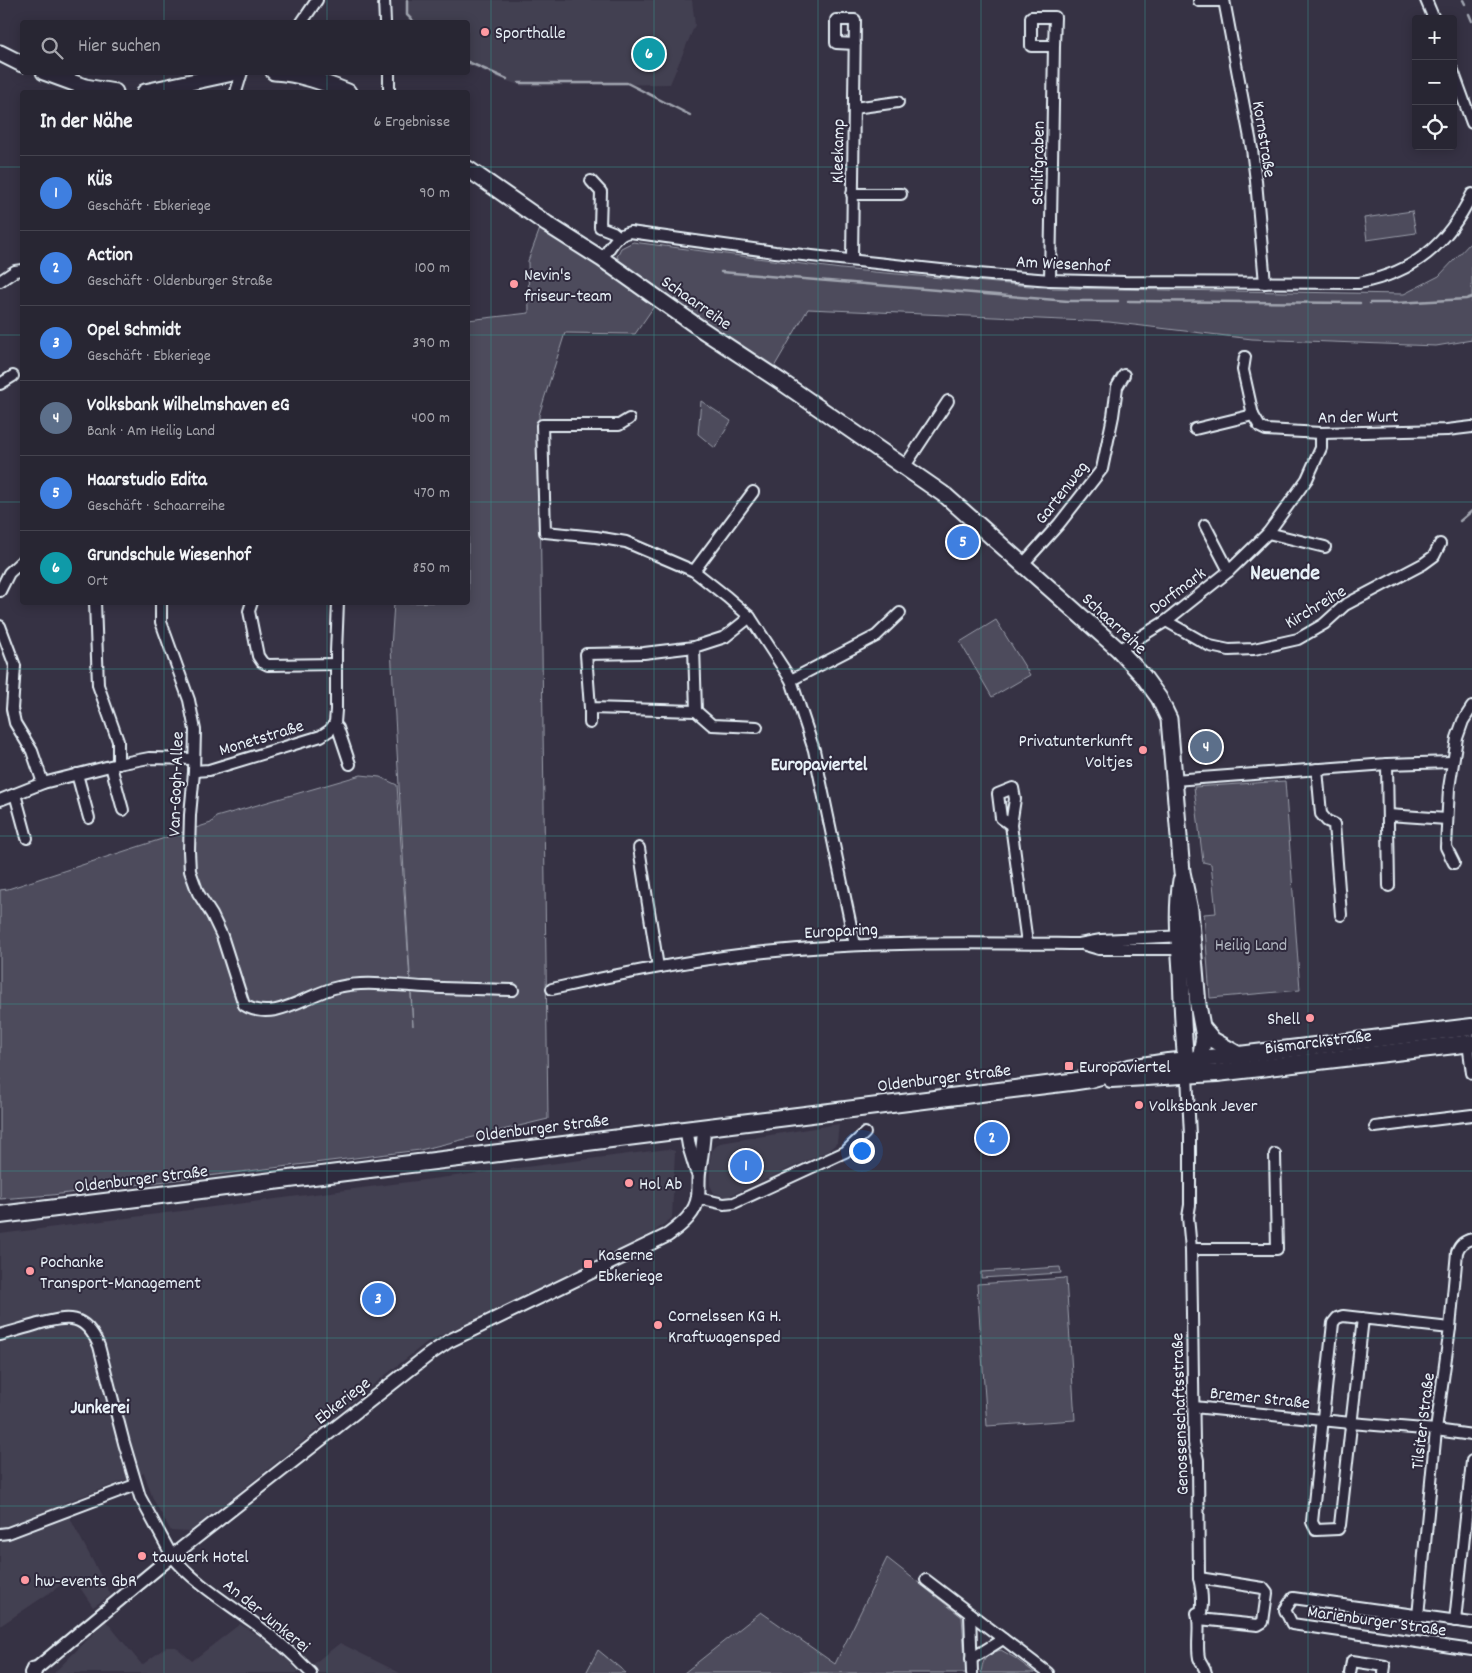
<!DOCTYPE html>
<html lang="de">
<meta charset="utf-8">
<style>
:root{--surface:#282633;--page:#34323f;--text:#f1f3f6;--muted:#a5a5ac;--line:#44434e;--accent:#ff9aa2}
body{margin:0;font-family:Dekko,sans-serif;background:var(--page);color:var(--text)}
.controls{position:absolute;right:15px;top:15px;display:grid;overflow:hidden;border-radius:5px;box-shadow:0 2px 12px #0003}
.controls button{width:45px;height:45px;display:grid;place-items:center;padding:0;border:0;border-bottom:1px solid var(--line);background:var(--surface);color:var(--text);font:25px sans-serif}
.you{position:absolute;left:861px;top:1150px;width:18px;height:18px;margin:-12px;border:4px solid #fff;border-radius:50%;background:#1a73e8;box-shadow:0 0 0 8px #1a73e833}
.badge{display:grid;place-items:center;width:32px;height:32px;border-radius:50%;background:var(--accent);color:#fff;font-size:16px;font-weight:700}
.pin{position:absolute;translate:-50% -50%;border:2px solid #fff;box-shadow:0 1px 5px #0006}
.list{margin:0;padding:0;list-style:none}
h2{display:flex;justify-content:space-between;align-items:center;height:65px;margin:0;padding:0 20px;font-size:21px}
h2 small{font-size:16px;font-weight:400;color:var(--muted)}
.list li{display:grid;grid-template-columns:32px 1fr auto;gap:15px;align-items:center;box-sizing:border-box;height:75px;padding:0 20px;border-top:1px solid var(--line)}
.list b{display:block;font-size:19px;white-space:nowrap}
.list p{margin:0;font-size:16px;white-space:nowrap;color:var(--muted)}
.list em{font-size:16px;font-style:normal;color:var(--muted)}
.icon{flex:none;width:28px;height:28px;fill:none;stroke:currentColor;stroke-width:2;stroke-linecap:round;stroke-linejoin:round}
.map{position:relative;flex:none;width:1472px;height:1673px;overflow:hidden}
.search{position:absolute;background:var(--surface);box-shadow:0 2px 12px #0003;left:20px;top:20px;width:450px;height:55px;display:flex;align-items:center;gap:12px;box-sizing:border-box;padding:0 18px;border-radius:5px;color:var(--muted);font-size:19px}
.panel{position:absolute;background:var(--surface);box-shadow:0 2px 12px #0003;left:20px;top:90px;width:450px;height:515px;border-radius:5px}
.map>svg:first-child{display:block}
</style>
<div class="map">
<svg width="1472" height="1673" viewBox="0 0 1472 1673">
<rect width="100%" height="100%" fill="#363244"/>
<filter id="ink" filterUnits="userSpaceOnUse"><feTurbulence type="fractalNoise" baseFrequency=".02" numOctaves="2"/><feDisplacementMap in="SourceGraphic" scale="10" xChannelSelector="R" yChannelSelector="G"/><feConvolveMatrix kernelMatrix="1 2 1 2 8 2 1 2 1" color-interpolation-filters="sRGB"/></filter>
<g filter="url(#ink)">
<g fill="#433f51">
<path d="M406,0H692L695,25L670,84L522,86L501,79L468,65V22H413L406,14Z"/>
<path d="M839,1124L837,1143L828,1151L727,1197L714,1193L710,1185V1159L712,1150L720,1143Z"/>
<path d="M668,1149L675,1151L672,1218L654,1232L605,1257L427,1342L189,1532L171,1531L153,1499L144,1473L64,1503L73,1524L111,1595L93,1607L73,1577L0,1626V1234Z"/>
<path d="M106,1621L142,1665L166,1647H176L192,1661L240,1624L268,1642L289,1661L299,1673H54Z"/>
<path d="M340,1643L400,1673H302Z"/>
</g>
<g fill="#4d4b5c" stroke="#9a9eaa">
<path d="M1412,211L1416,233L1367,240L1364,218Z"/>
<path d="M541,226L655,305L635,334L565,333L539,415L548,1119L420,1150L52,1195L0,1199V890L8,889L211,823L216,817L361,775L380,777L397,785L413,1026L391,648L394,603L468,602V320L529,313L528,261Z"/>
<path d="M1472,241V340L1436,346L1252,339L1109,322L808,309L774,367L622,266L617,256L621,248L633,242L841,269L1052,288L1404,294L1439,276Z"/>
<path d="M701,401L731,421L715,448L698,434Z"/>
<path d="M996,620L1030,675L992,697L960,642Z"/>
<path d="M1285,781L1300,990L1210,998L1204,914L1216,913L1211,864L1203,862L1194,787Z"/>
<path d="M1060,1267L1061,1273L981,1278V1272Z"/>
<path d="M1066,1278L1075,1420L987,1426L977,1284Z"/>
<path d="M887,1558L962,1617L966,1673H684L761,1612L835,1664Z"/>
<path d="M598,1650L626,1673H586Z"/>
<path d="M1001,1650L1015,1658L1035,1673H981C983,1658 986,1654 1001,1650Z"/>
</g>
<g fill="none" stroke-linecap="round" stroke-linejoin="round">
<g stroke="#a0a4af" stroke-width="2.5">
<path d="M407,0V15L414,22"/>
<path d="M1463,0L1465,4"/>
<path d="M1469,14L1472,21"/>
<path d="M468,62L507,79"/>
<path d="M519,83H627L690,115"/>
<path d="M721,272L1068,301H1118"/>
<path d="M1128,301L1360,303"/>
<path d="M1370,303H1397L1466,299L1472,297"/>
<path d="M1460,521L1472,511"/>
</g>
<g stroke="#e8f1f8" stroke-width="14">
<g id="minor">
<path d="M384,0L385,22"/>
<path d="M1199,0V1H1224"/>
<path d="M1224,0L1252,149L1256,181L1265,283"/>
<path d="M1426,0L1434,19"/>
<path d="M302,22L317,0"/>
<path d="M1453,71L1472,123"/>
<path d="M236,92L242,72"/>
<path d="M389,92V72"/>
<path d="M854,108L898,102"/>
<path d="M591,181L601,192L600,227L613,232L618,236"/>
<path d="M852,194H901"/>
<path d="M602,259C611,247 615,235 630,232L775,252L978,274L1050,280L1125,282L1359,283C1415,272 1447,245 1472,194"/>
<path d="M852,260L855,20H836V43L855,44"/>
<path d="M1050,280L1054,46H1031V17H1055L1054,46"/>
<path d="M0,281L15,271L22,270"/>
<path d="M1245,357L1243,370L1253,415L1260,427L1266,430L1321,433L1447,430L1472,427"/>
<path d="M0,384L13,376"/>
<path d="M629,419L619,425H542L545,532L596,537L626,542L694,571L727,597L750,617L791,680L814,750L855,945"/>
<path d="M1195,429L1253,415"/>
<path d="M905,466L948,401"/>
<path d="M1205,525L1229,571"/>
<path d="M1268,533L1325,547"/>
<path d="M1023,564L1059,524L1102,469L1113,416L1117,387L1124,375"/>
<path d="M694,571L753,492"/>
<path d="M0,591L9,573L22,561"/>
<path d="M95,602L98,685L118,741V764"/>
<path d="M161,602V622L189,700L195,730L194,772L190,815L189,851L190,871L198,893L212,915L222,936L244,1005C274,1024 308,993 338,987C367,980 395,986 425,987C454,989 483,989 513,990"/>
<path d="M252,602L249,611L258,656L262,662L268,665L336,664"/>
<path d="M1166,621L1210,646L1229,650L1254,649L1298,639L1324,624L1345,605L1423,564L1434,556L1440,544"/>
<path d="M0,626L15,666L12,709L15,723L32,751L43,783"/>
<path d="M694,647L696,711L590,708L586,654L644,653L694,647L725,637L750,617"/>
<path d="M1119,650L1166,621L1229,571L1268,533L1307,479L1321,448V433"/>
<path d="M791,680L876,636L900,613"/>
<path d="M590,708V723"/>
<path d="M696,711L712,725L757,727"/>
<path d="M334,724L338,728L350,764"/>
<path d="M1387,764L1389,886"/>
<path d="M111,766L123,810"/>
<path d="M1317,769L1321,814L1327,821L1334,824L1341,915"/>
<path d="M194,771L209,770L321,736L330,730L335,723L336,710V652L338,602"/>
<path d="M77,774L89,818"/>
<path d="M1174,780L1387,764L1452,762"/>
<path d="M15,794L27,838"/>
<path d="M0,800L43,783L118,764L149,758L194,759"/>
<path d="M1388,815L1447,819"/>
<path d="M1011,825L1001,818L998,794L1013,788L1015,799L1011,825L1027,943"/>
<path d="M639,848L658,967"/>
<path d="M1454,863L1446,847L1449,788L1457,738L1463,721L1472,707"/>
<path d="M1085,945L1099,949H1185"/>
<path d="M552,989C623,973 693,959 765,952C869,941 974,943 1079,944L1101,940L1185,936"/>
<path d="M1468,1043L1472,1073"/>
<path d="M1187,1075L1190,1135V1205L1188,1217L1191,1249L1194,1443L1198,1460L1199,1578C1202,1591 1204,1607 1199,1619"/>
<path d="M1375,1127L1472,1115"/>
<path d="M698,1198L724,1204L734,1203L845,1152L865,1133"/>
<path d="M1191,1249H1277L1275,1154"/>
<path d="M1363,1318L1340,1525L1338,1529L1316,1530L1312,1522L1333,1323L1337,1318L1343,1316L1450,1328"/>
<path d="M0,1335C13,1331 26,1328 38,1324C69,1316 85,1313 99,1346L124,1443L140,1497L172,1556C194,1583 226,1602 253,1622C274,1637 293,1654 311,1673"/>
<path d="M1194,1407L1351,1423L1436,1430L1472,1435"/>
<path d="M0,1534L8,1533L135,1485"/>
<path d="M926,1580L1048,1673"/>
<path d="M1197,1613C1201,1627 1196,1643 1199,1658C1201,1664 1205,1667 1206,1673"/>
<path d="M970,1614L972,1673"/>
<path d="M1418,1616L1436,1430L1450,1328L1457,1252C1460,1244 1464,1241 1472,1239"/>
<path d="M1199,1619L1258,1625L1263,1622L1267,1593L1263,1588L1199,1578"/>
<path d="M1455,1621L1472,1461"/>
<path d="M1472,1623L1293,1598L1285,1610L1292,1624L1472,1650"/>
<path d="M971,1659L1003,1639"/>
<path d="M1350,1673L1352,1661L1385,1666L1384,1673"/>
</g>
</g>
<g stroke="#e8f1f8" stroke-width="16">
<g id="tertiary">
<path d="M686,1128L689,1146L697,1172"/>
<path d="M31,1673L172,1556L427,1356L449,1341L668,1235C681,1225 696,1214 698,1196C699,1188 698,1180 699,1173C701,1157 704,1143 704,1126"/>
</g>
</g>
<g stroke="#e8f1f8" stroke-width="19">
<g id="secondary">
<path d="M0,53L22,64"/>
<path d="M44,72L85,87L115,92"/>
<path d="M274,72C299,73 325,83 348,92"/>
<path d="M145,92L237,72"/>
<path d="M468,169L547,224L602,259L701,329L783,383L946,496L1119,650L1143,676L1159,698L1169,719L1182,872L1190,910L1198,1005L1204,1037L1201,1053L1193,1068"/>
<path d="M1181,880C1176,910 1179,941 1181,972C1182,1005 1183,1038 1187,1072"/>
<path d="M1203,1028L1213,1040L1239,1055"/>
<path d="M33,1673L34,1670"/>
</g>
</g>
<g stroke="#e8f1f8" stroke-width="20">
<g id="primary">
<path d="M1111,1079L1217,1073L1472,1043"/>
<path d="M0,1215L1070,1082L1090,1079L1129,1068L1168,1062L1239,1055L1472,1027"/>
</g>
</g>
<use href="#minor" stroke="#2f2a3d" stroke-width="10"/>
<use href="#tertiary" stroke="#2f2a3d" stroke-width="12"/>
<use href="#secondary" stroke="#2f2a3d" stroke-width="15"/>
<use href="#primary" stroke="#2f2a3d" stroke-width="16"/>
</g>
</g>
<path fill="none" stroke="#3a8f8a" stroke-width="1" stroke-opacity="0.55" d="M164,0V22M327,0V22M491,0V1673M654,0V1673M818,0V1673M981,0V1673M1145,0V1673M1308,0V1673M164,72V92M327,72V92M0,167H22M468,167H1472M0,335H22M468,335H1472M0,502H22M468,502H1472M164,602V1673M327,602V1673M0,669H1472M0,836H1472M0,1004H1472M0,1171H1472M0,1338H1472M0,1506H1472"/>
<g fill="#ff9aa2" stroke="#2f2a3d" stroke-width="2">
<circle cx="485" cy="32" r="5"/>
<circle cx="514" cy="284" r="5"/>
<circle cx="1143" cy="750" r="5"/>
<circle cx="1310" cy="1018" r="5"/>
<rect x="1064" y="1061" width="10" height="10" rx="2.5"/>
<circle cx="1139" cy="1105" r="5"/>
<circle cx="629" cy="1183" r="5"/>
<rect x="583" y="1259" width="10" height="10" rx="2.5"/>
<circle cx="30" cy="1271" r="5"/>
<circle cx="658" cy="1325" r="5"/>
<circle cx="142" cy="1556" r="5"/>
<circle cx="25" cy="1580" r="5"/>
</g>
<g text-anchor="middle" stroke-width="4" stroke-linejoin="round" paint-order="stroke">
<g font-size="18" fill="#e8f1f8" stroke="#2f2a3d" text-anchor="start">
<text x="495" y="38">Sporthalle</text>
<text x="524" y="280">Nevin's<tspan x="524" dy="21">friseur-team</tspan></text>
<text x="1133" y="746" text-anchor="end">Privatunterkunft<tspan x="1133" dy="21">Voltjes</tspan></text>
<text x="1300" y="1024" text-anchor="end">Shell</text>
<text x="1079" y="1072">Europaviertel</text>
<text x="1149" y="1111">Volksbank Jever</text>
<text x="639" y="1189">Hol Ab</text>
<text x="598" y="1260">Kaserne<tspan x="598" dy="21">Ebkeriege</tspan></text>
<text x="40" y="1267">Pochanke<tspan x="40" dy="21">Transport-Management</tspan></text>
<text x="668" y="1321">Cornelssen KG H.<tspan x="668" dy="21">Kraftwagensped</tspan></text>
<text x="152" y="1562">tauwerk Hotel</text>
<text x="35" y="1586">hw-events GbR</text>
</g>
<g font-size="18" fill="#e8f1f8" stroke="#2f2a3d">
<text transform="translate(1265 139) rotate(81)" y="6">Kornstraße</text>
<text transform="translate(837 151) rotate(-89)" y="6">Kleekamp</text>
<text transform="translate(1037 163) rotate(-89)" y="6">Schilfgraben</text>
<text transform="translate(1063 263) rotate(3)" y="6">Am Wiesenhof</text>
<text transform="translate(697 302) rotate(35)" y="6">Schaarreihe</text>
<text transform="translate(1358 416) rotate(-1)" y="6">An der Wurt</text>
<text transform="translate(1061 492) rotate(-52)" y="6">Gartenweg</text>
<text transform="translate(1177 590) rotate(-37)" y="6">Dorfmark</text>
<text transform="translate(1315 606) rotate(-31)" y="6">Kirchreihe</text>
<text transform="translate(1115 623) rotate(43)" y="6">Schaarreihe</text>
<text transform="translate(261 737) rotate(-17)" y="6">Monetstraße</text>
<text transform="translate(175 784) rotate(-88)" y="6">Van-Gogh-Allee</text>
<text transform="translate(841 930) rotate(-3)" y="6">Europaring</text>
<text transform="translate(1318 1041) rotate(-7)" y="6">Bismarckstraße</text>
<text transform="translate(944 1077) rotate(-7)" y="6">Oldenburger Straße</text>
<text transform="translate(542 1127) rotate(-7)" y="6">Oldenburger Straße</text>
<text transform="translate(141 1178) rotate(-7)" y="6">Oldenburger Straße</text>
<text transform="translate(1260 1397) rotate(6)" y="6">Bremer Straße</text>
<text transform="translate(342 1400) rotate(-38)" y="6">Ebkeriege</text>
<text transform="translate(1179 1414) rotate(-92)" y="6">Genossenschaftsstraße</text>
<text transform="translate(1422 1421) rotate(-83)" y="6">Tilsiter Straße</text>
<text transform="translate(267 1615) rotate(39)" y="6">An der Junkerei</text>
<text transform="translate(1377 1620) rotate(8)" y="6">Marienburger Straße</text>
</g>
<g font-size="18" fill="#b2b7c1" stroke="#2f2a3d">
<text x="1251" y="950">Heilig Land</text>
</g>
<g font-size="19" font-weight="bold" fill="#e8f1f8" stroke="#2f2a3d">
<text x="819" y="770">Europaviertel</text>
<text x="100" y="1413">Junkerei</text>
</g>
<g font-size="22" font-weight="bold" fill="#e8f1f8" stroke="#2f2a3d">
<text x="1285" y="579">Neuende</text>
</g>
</g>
</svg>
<div class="controls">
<button>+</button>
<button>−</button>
<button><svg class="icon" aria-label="locate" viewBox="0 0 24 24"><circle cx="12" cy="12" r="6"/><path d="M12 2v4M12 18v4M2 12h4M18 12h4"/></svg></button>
</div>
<div class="you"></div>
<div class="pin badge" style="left:746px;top:1166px;background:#3f7fe0">1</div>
<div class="pin badge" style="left:992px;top:1138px;background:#3f7fe0">2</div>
<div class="pin badge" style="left:378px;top:1299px;background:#3f7fe0">3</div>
<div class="pin badge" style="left:1206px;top:747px;background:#5c6f8a">4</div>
<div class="pin badge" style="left:963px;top:542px;background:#3f7fe0">5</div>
<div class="pin badge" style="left:649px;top:54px;background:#0f9aa8">6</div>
<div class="search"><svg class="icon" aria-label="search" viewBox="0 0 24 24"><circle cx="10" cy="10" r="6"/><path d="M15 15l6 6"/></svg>Hier suchen</div>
<section class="panel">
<h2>In der Nähe<small>6 Ergebnisse</small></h2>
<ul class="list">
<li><span class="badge" style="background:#3f7fe0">1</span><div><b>KÜS</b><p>Geschäft · Ebkeriege</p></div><em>90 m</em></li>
<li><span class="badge" style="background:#3f7fe0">2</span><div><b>Action</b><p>Geschäft · Oldenburger Straße</p></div><em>100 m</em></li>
<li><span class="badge" style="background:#3f7fe0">3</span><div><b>Opel Schmidt</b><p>Geschäft · Ebkeriege</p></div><em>390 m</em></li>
<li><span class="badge" style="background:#5c6f8a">4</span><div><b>Volksbank Wilhelmshaven eG</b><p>Bank · Am Heilig Land</p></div><em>400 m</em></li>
<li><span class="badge" style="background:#3f7fe0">5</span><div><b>Haarstudio Edita</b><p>Geschäft · Schaarreihe</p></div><em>470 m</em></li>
<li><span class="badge" style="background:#0f9aa8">6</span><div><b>Grundschule Wiesenhof</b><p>Ort</p></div><em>850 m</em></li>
</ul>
</section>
</div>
